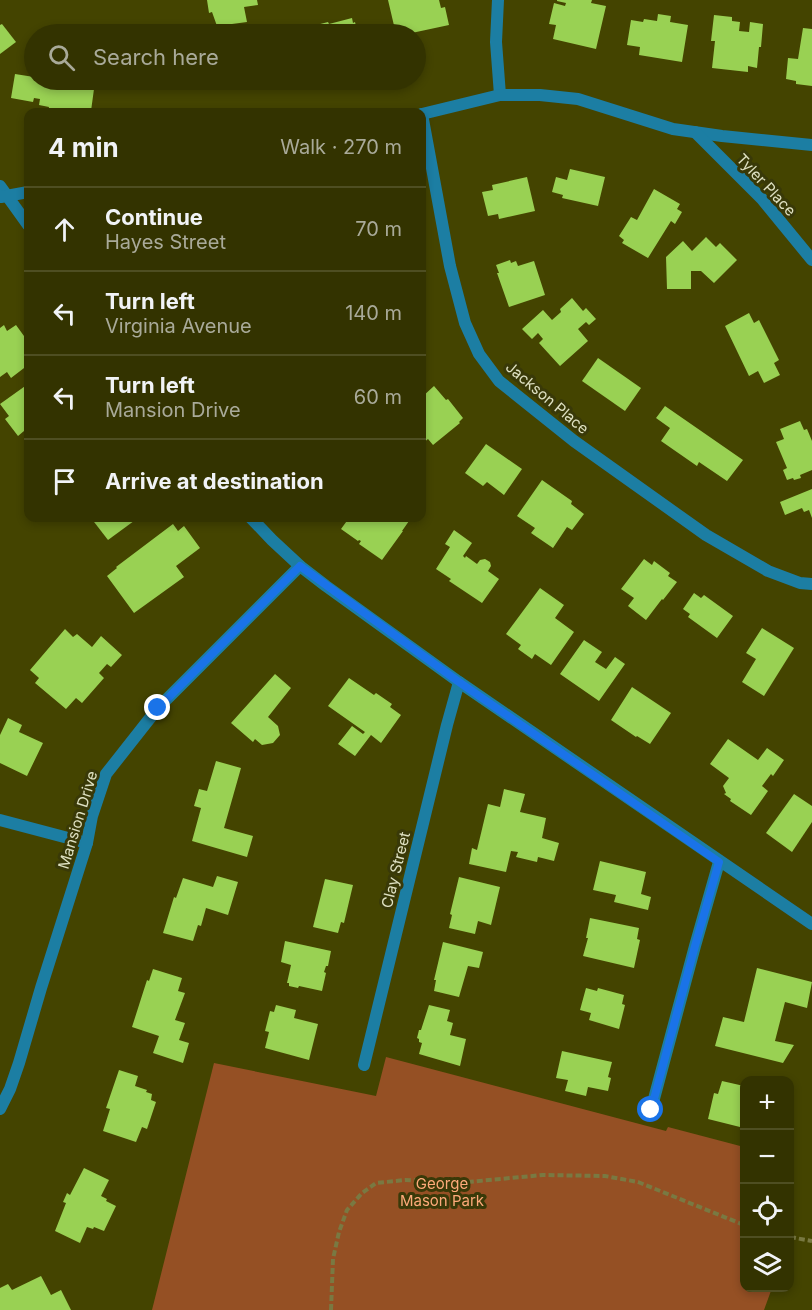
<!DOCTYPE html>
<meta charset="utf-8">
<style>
:root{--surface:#330;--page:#3b3b0a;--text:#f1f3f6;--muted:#a9aa99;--line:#4e4e22}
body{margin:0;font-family:Inter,sans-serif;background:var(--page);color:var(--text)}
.controls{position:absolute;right:18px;bottom:18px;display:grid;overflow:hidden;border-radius:12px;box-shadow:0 3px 9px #0003}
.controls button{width:54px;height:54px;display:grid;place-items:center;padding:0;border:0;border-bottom:2px solid var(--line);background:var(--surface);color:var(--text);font:30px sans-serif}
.stop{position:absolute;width:18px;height:18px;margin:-14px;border:4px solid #1a73e8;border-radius:50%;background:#fff}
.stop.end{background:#1a73e8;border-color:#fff;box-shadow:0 2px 6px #0008}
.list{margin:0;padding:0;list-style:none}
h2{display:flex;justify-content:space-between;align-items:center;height:78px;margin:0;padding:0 24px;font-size:26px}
h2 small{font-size:20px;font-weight:400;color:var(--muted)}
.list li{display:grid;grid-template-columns:39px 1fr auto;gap:18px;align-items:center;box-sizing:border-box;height:84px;padding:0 24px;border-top:2px solid var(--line)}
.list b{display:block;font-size:22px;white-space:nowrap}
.list p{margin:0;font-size:20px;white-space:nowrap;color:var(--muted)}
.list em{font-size:20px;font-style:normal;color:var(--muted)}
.icon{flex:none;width:33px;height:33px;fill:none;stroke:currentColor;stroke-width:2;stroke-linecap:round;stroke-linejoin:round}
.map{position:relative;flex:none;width:812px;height:1310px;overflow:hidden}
.search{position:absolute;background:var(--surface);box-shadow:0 3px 9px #0003;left:24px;top:24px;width:402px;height:66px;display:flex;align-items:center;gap:15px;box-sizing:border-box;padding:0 21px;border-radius:33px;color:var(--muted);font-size:22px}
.panel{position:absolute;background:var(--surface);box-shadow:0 3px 9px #0003;left:24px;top:108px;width:402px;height:414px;border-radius:12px}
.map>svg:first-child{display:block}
</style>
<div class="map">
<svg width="812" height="1310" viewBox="0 0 812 1310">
<rect width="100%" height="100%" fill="#440"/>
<path fill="#955024" d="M386,1057L666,1131L668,1127L744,1147V1288H772L764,1310H152L214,1063L376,1096Z"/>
<g fill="#99d153">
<path d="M207,0H257L258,5L244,7L247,22L217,26L212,12L209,13Z"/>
<path d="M388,0H439L441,8L445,7L449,25L407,34H396Z"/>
<path d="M557,0H592L591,3L606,6L596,49L553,39L556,25L549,24L554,3L565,6L566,3L557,1Z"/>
<path d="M658,14L671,16L670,22L688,25L682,62L639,55L640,47L627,45L631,20L643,22L644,19L657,21Z"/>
<path d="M714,15L732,17V21L740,22L739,31L749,32L750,22L763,24L761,47H759L757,68L748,66V72L712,68L715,41H711Z"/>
<path d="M352,18L353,23L355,22L358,34H298L297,30L328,22L329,24Z"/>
<path d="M2,24L16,42L0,54V25Z"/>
<path d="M803,28L812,29V86L796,84V81L786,79L788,58L798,59Z"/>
<path d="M15,74L34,77V80L83,81L81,87L94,89L91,111L78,109L77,112L66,110V112H48L49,107L39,105L40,99L34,98L33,102L11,98Z"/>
<path d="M570,169L605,177L598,206L562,198L563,195L552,192L556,177L567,180Z"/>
<path d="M527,177L535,211L499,219L498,214L488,216L482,192L493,190L492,185Z"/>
<path d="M654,189L680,204L677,209L682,212L675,224L671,221L648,258L622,243L624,240L619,236L631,217L637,220Z"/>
<path d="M706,237L716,247L720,243L737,260L714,283L701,271H691V289H667L666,257L683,241L692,251Z"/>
<path d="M510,260L511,263L516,261L518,266L534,261L545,295L509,307L497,273H499L496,265Z"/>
<path d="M572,298L583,311L586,308L596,319L589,325L586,322L578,329L588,341L560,366L539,343L543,339L538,333L532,339L522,329L543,310L552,320L561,312L560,309Z"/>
<path d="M749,313L754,323L759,320L779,360L774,363L780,375L764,383L758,371L749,376L725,326Z"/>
<path d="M4,325L7,331L16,325L24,336L28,332V365L11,378L7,372L0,377V328Z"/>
<path d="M598,358L641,388L625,411L582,381Z"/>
<path d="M28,384V436L24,431L18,436L5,419L9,416L0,404Z"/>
<path d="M434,386L446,400L448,399L463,418L459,422L460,423L433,445L428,439L422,444V397Z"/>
<path d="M665,406L743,460L727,481L699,462L697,466L661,441L670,428L656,418Z"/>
<path d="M800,421L804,430L807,429L812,441V470L800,475L801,478L794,480L793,478L787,480L783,470L787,468L776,442L784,439L780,429Z"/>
<path d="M486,444L522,469L504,495L487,482L483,486L465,473Z"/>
<path d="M542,480L572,501L571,504L584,514L572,530L567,527L553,548L531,533L535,528L517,516Z"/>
<path d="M812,489V518L809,510L804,512L802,508L785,515L780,502Z"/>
<path d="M91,518H138L108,540Z"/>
<path d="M349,518H405L409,521L402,531H403L382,560L359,544L361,541L359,540L358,541L341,529Z"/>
<path d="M173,524L178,531L184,526L200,548L176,566L184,577L134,613L107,576L117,568L116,567Z"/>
<path d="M454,530L472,543L463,556L465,558L466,556L477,564L480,560L485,559L490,562L491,566L488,571L499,579L482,603L449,581L451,579L436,569L450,547L445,544Z"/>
<path d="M644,559L652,565L654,561L670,573L668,576L677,582L663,600L662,599L646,620L628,606L634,598L621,589Z"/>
<path d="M540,588L564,605L555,618L574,632L551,665L535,654L532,659L518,649L521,645L506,634Z"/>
<path d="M694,593L701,598L704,595L733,616L717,638L688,617L690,614L683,609Z"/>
<path d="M762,628L794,648L764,696L742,682L756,659L746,653Z"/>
<path d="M65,629L73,637L77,634L92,647L101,636L122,655L111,667L107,664L99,673L104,678L82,703L76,698L66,709L35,683L39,678L30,670Z"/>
<path d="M584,640L602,652L595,662L606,669L615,657L625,664L599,701L560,674Z"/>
<path d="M275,674L291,688L268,717L278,726L280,735L273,743L262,745L255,739L253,742L231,723Z"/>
<path d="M349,678L374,695L376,693L392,704L390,707L401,715L381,743L371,735L355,756L338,744L352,726L363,734L365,732L328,706Z"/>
<path d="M632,687L671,713L650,744L637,736L636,737L611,720Z"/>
<path d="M8,718L22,725L19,732L43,743L27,776L0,763V735Z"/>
<path d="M728,739L758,760L767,748L784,760L773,776L771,774L762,786L768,791L751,815L730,801L731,799L724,794L726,793L723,786L729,778L710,764Z"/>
<path d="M216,761L241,768L224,828L253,836L247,857L192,841L201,808L194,806L199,789L207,791Z"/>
<path d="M504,789L525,794L520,812L546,818L542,838L559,843L554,861L538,857L537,862L516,857L518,852L511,851L506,872L469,864L472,848L477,850L488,804L500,807Z"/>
<path d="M794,794L812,806V822L792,852L766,833Z"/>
<path d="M600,861L646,872L641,894L651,897L648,910L614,902L616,895L593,890Z"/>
<path d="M217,876L238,882L228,915L206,908L201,926L198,925L193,941L163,933L174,897L176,898L183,878L213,887Z"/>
<path d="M459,877L500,887L491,925L478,921L475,934L449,928L452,915L450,914Z"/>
<path d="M325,879L353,885L344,923L341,922L338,933L313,927Z"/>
<path d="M590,918L639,928L637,939L640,940L634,968L583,956L588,938H586Z"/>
<path d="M285,941L331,951L328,966H326L324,972L326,973L322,991L299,986L298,988L289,986V983H287L291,965L281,962Z"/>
<path d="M443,942L483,952L479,968L468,966L459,997L434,991L436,980H434Z"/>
<path d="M757,968L812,982L807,1008L785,1002L775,1041L794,1045L783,1063L715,1046L723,1017L744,1022Z"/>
<path d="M153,969L182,978L178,991L185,993L175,1020L185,1023L179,1040L189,1043L183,1063L153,1053L159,1036L132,1027L147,980L149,981Z"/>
<path d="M586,988L597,991L598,988L624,995L622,1004L625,1005L619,1029L589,1020L591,1013L580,1010Z"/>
<path d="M276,1005L296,1010L294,1018L318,1024L309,1060L265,1048L269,1032L265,1031L270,1011L274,1012Z"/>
<path d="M429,1005L450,1010L447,1021L453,1023L450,1035L466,1039L460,1066L419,1054L422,1043L419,1042V1039L417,1038L419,1030H421Z"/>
<path d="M562,1051L612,1062L608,1077L611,1078L608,1091L588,1087L586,1096L565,1091L568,1080L556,1078Z"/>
<path d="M119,1070L138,1076L135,1086L147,1090L146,1092L152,1094L151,1100L156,1102L147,1129L142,1127L136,1142L103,1131L110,1109L106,1108Z"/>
<path d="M722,1081L744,1086V1128L708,1119L714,1093L718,1094Z"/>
<path d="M84,1168L109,1180L101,1196L107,1199L106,1201L116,1206L104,1231L94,1227L93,1229L87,1227L80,1243L55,1231L66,1203L63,1202L67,1193L70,1195Z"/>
<path d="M41,1276L51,1295L61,1290L71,1310H0V1288L8,1284L12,1290Z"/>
</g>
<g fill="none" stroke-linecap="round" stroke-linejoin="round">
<g stroke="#797942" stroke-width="4" stroke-dasharray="6 3" stroke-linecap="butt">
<path d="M790,1237L812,1241"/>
<path d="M331,1310L333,1259L339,1232L347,1210L362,1193L376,1183L405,1180L468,1182L543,1175L605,1176L638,1182L744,1225"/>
</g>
<path stroke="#1c7ea3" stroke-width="12" d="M0,820L87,843"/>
<g stroke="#1c7ea3" stroke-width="12">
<path d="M498,0L496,42L500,95"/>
<path d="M422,114L450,266L465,323L479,354L499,381L574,441L706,535L768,571L800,583L812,584"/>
<path d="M422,114L500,95H540L578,99L673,129L722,136L812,145"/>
<path d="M695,132L762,199L812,260"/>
<path d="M0,186L28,225"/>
<path d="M1,197L28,192"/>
<path d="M251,518L272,540L300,566L326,586L459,682L812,924"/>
<path d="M364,1065L447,725L459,682"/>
<path d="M0,1109L10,1089L19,1063L41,988L87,843L92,816L106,774L158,708L300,566"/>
<path d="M651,1110L695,946L719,862"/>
</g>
</g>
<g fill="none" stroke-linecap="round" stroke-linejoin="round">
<path stroke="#1a73e8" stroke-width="8" d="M158,708L300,566L459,682L719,862L695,946L651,1110"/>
</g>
<g text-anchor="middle" stroke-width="6" stroke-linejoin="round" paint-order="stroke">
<g font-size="15" fill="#dfe1c2" stroke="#393908">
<text transform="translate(766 185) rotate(47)" y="5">Tyler Place</text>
<text transform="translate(547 398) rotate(40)" y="5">Jackson Place</text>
<text transform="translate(78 820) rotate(-73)" y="5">Mansion Drive</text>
<text transform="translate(396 870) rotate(-76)" y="5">Clay Street</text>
</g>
<g font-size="15" fill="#feaa7a" stroke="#393908">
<text x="442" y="1189">George<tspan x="442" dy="17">Mason Park</tspan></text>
</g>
</g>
</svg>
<div class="controls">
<button>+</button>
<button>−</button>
<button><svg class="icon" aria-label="locate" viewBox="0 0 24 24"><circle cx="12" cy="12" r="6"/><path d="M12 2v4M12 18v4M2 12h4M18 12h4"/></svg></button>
<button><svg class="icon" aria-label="layers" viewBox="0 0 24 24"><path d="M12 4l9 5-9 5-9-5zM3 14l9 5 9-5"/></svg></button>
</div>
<div class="stop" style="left:651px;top:1110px"></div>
<div class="stop end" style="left:158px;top:708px"></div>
<div class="search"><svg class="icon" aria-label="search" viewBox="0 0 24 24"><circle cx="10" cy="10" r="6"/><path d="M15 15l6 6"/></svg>Search here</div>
<section class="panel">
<h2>4 min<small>Walk · 270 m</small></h2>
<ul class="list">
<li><svg class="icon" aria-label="ahead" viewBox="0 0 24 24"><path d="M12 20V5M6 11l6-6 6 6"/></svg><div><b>Continue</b><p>Hayes Street</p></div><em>70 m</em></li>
<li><svg class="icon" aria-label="left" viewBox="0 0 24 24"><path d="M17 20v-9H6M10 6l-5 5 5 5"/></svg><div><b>Turn left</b><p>Virginia Avenue</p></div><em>140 m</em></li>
<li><svg class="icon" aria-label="left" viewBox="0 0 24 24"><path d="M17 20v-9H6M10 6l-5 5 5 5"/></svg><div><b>Turn left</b><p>Mansion Drive</p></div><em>60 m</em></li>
<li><svg class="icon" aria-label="arrive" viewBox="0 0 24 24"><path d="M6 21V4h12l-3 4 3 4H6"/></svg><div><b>Arrive at destination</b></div></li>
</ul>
</section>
</div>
